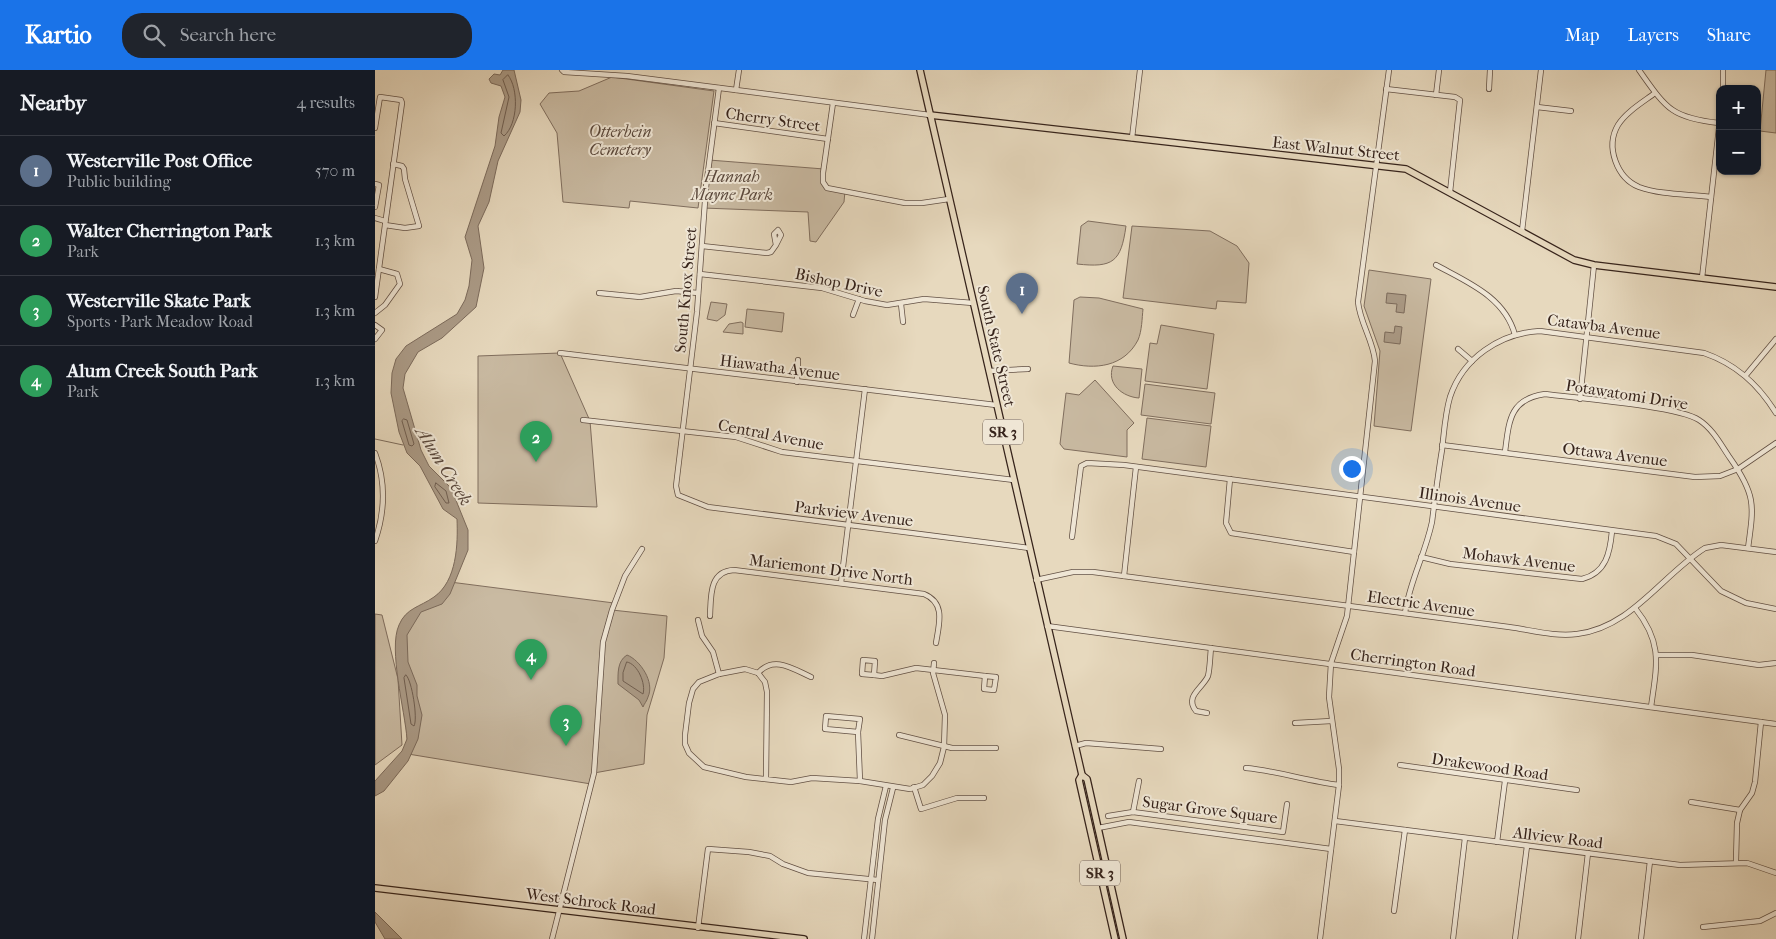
<!DOCTYPE html>
<meta charset="utf-8">
<style>
:root{--surface:#171b24;--page:#20242c;--text:#f1f3f6;--muted:#9ea1a6;--line:#363941;--accent:#1a73e8}
body{margin:0;font-family:"IM FELL French Canon",serif;background:var(--page);color:var(--text)}
.controls{position:absolute;right:15px;top:15px;display:grid;overflow:hidden;border-radius:10px;box-shadow:0 1px 4px #0004}
.controls button{width:45px;height:45px;display:grid;place-items:center;padding:0;border:0;border-bottom:1px solid var(--line);background:var(--surface);color:var(--text);font:25px sans-serif}
.you{position:absolute;left:976px;top:398px;width:18px;height:18px;margin:-12px;border:4px solid #fff;border-radius:50%;background:#1a73e8;box-shadow:0 0 0 8px #1a73e833}
.badge{display:grid;place-items:center;width:32px;height:32px;border-radius:50%;background:var(--accent);color:#fff;font-size:16px;font-weight:700}
.pin{position:absolute;translate:-50% -41px;filter:drop-shadow(0 1px 2px #0008)}
.pin::after{content:'';position:absolute;top:26px;width:18px;height:15px;background:inherit;clip-path:polygon(0 0,100% 0,50% 100%)}
.list{margin:0;padding:0;list-style:none}
h2{display:flex;justify-content:space-between;align-items:center;height:65px;margin:0;padding:0 20px;font-size:21px}
h2 small{font-size:16px;font-weight:400;color:var(--muted)}
.list li{display:grid;grid-template-columns:32px 1fr auto;gap:15px;align-items:center;box-sizing:border-box;height:70px;padding:0 20px;border-top:1px solid var(--line)}
.list b{display:block;font-size:19px;white-space:nowrap}
.list p{margin:0;font-size:16px;white-space:nowrap;color:var(--muted)}
.list em{font-size:16px;font-style:normal;color:var(--muted)}
.icon{flex:none;width:28px;height:28px;fill:none;stroke:currentColor;stroke-width:2;stroke-linecap:round;stroke-linejoin:round}
.map{position:relative;flex:none;width:1401px;height:869px;overflow:hidden}
header{display:flex;align-items:center;gap:30px;box-sizing:border-box;height:70px;padding:0 25px;background:var(--accent);color:#fff}
header strong{font-size:24px}
nav{display:flex;gap:28px;margin-inline-start:auto;font-size:18px}
.search{width:350px;height:45px;background:var(--page);display:flex;align-items:center;gap:12px;box-sizing:border-box;padding:0 18px;border-radius:20px;color:var(--muted);font-size:19px}
main{display:flex}
aside{flex:1;background:var(--surface)}
.map>svg:first-child{display:block}
</style>
<header>
<strong>Kartio</strong>
<div class="search"><svg class="icon" aria-label="search" viewBox="0 0 24 24"><circle cx="10" cy="10" r="6"/><path d="M15 15l6 6"/></svg>Search here</div>
<nav><a>Map</a><a>Layers</a><a>Share</a></nav>
</header>
<main>
<aside>
<h2>Nearby<small>4 results</small></h2>
<ul class="list">
<li><span class="badge" style="background:#5c6f8a">1</span><div><b>Westerville Post Office</b><p>Public building</p></div><em>570 m</em></li>
<li><span class="badge" style="background:#2e9e5b">2</span><div><b>Walter Cherrington Park</b><p>Park</p></div><em>1.3 km</em></li>
<li><span class="badge" style="background:#2e9e5b">3</span><div><b>Westerville Skate Park</b><p>Sports · Park Meadow Road</p></div><em>1.3 km</em></li>
<li><span class="badge" style="background:#2e9e5b">4</span><div><b>Alum Creek South Park</b><p>Park</p></div><em>1.3 km</em></li>
</ul>
</aside>
<div class="map">
<svg width="1401" height="869" viewBox="0 0 1401 869">
<rect width="100%" height="100%" fill="#e7d9be"/>
<filter id="stains"><feTurbulence type="fractalNoise" baseFrequency=".004" numOctaves="4"/><feColorMatrix values="0 0 0 0 .2 0 0 0 0 .09 0 0 0 0 .02 0 0 0 .5 -.17"/></filter>
<radialGradient id="worn" r=".72"><stop offset=".6" stop-color="#630" stop-opacity="0"/><stop offset="1" stop-color="#630" stop-opacity=".3"/></radialGradient>
<g fill="#c9baa2" stroke="#806e5e">
<path d="M1391,0H1401V63L1385,61Z"/>
<path d="M237,7L339,21L323,138L255,131L254,138L188,132L182,63L165,34L174,23L204,21Z"/>
<path d="M334,90L449,99L450,116L470,121L469,132L441,172L435,171L433,142L328,138Z"/>
<path d="M713,151L751,156C746,192 738,198 702,194L706,156Z"/>
<path d="M757,156L835,161L862,176L874,193L871,233L842,231L841,239L748,228Z"/>
<path d="M994,200L1056,209L1036,361L999,356L1005,281L989,236Z"/>
<path d="M705,227L724,228L768,239C767,248 767,261 763,270C749,297 720,300 694,293L699,230Z"/>
<path d="M336,232L352,234L350,245L342,251L332,249Z"/>
<path d="M372,239L409,243L407,262L370,257Z"/>
<path d="M366,252L368,253V264L348,262L354,254Z"/>
<path d="M786,255L839,264L832,319L770,311L775,273L782,274Z"/>
<path d="M185,283L215,351L222,437L103,433V286Z"/>
<path d="M738,296L767,299L764,328C748,327 731,314 738,296Z"/>
<path d="M720,310L759,353L752,360V387L689,379L685,374L691,323L704,325Z"/>
<path d="M770,314L840,323L836,354L766,345Z"/>
<path d="M772,348L836,356L831,397L767,389Z"/>
<path d="M75,512L239,533L237,540L292,546L289,588L272,645L269,694L219,703L216,714L33,684L27,563L38,542L63,529Z"/>
<path d="M0,544L7,545L23,609L27,675L0,695Z"/>
</g>
<g fill="#ab9b87" stroke="#7c6b5c">
<path d="M128,0H139L146,30L145,42L123,91L114,132L103,156L109,198L101,237L67,268L43,282L30,304L28,318L46,380L54,396L76,418L93,460V480L75,524L67,534L46,542L32,565L33,592L42,615V626L47,645L43,669L33,691L9,721L0,726V711L27,681L32,669C30,641 13,579 24,555C31,538 45,537 59,527C82,511 83,474 82,449L68,439L45,396L32,383L24,362L16,323L17,303L21,289L31,276L82,244L90,230L94,216L97,190L90,167L120,76L124,47L130,27L126,16L116,13L114,9L119,4L125,5Z"/>
<path d="M1012,223L1031,225L1029,243L1021,242L1022,234L1011,233Z"/>
<path d="M1020,256L1027,257L1025,274L1009,272L1010,262L1019,263Z"/>
<path d="M252,585C265,590 280,612 273,627C272,631 269,634 268,637L264,630L243,614C243,604 242,591 252,585Z"/>
<path d="M0,842L27,869H10L0,852Z"/>
</g>
<g fill="none" stroke-linecap="round" stroke-linejoin="round">
<g stroke="#705f51" stroke-width="1">
<path d="M133,5C144,19 143,54 129,66L126,63L134,27L128,10Z"/>
<path d="M29,349L32,350L39,374L37,376L34,375L27,351Z"/>
<path d="M61,413L71,421L74,433H71L60,417Z"/>
<path d="M252,592C263,594 271,614 268,624L248,611V603Z"/>
<path d="M31,605C37,610 43,649 39,656L36,654L29,608Z"/>
</g>
<path stroke="#7c6b5c" stroke-width="1" d="M0,369L28,375"/>
<g stroke="#625044" stroke-width="6">
<g id="minor">
<path d="M187,0L189,2L252,6L555,45"/>
<path d="M1264,0C1291,38 1296,48 1344,53"/>
<path d="M1348,0V19"/>
<path d="M344,18L331,117L322,242L301,416L303,425L333,437L654,478"/>
<path d="M1011,19L1080,27L1085,30L1075,122"/>
<path d="M1114,19L1115,0"/>
<path d="M361,20L364,0"/>
<path d="M1280,23C1268,32 1251,42 1243,55C1230,77 1242,108 1264,117C1286,125 1313,124 1336,127"/>
<path d="M1061,25L1064,0"/>
<path d="M458,33L448,103V112L452,118L530,133H547L574,129"/>
<path d="M1162,37L1196,41"/>
<path d="M339,53L453,69"/>
<path d="M0,58L5,27L26,30L27,33L0,227"/>
<path d="M757,68L765,0"/>
<path d="M0,114L4,115L0,137"/>
<path d="M0,148L10,151"/>
<path d="M10,155L30,158L44,156L30,109L29,99L27,96L18,94"/>
<path d="M1147,161L1166,0"/>
<path d="M327,176L392,183L396,182L401,175L399,164L403,160L406,165L401,175"/>
<path d="M1061,195C1092,212 1130,227 1140,265"/>
<path d="M325,204L447,218L490,231L512,235L549,229L598,233"/>
<path d="M1327,208L1345,49"/>
<path d="M224,223L265,227L301,221L323,223"/>
<path d="M526,234L528,252"/>
<path d="M0,243L10,235L25,214L22,204L4,199"/>
<path d="M478,245L484,229"/>
<path d="M0,255L7,260L0,269"/>
<path d="M1083,279L1097,291"/>
<path d="M185,283L621,335"/>
<path d="M614,301L653,299"/>
<path d="M1371,305L1401,269"/>
<path d="M422,312L423,290"/>
<path d="M1205,329L1219,195"/>
<path d="M208,350L361,367L407,382L639,410"/>
<path d="M1067,375L1320,407L1345,406L1363,399L1401,373"/>
<path d="M1130,382C1134,352 1134,329 1170,324C1200,328 1303,336 1324,350C1338,359 1346,375 1355,388C1381,425 1379,435 1373,478"/>
<path d="M0,383C11,412 10,442 0,471"/>
<path d="M855,409L851,453L856,463L979,482"/>
<path d="M697,467L706,396L712,393L749,395L1281,466L1301,474L1346,521L1371,533L1401,539"/>
<path d="M1046,487L1075,494L1207,509C1231,503 1235,483 1237,461"/>
<path d="M749,506L761,397"/>
<path d="M661,510L698,502H718L1134,557C1156,560 1180,567 1202,564C1256,558 1287,505 1330,478L1346,475L1401,482"/>
<path d="M466,513L490,319"/>
<path d="M1260,538C1288,573 1282,594 1276,637"/>
<path d="M1030,543C1035,510 1050,485 1057,452C1060,428 1063,404 1067,380C1069,363 1070,344 1075,327C1088,288 1125,263 1165,261L1329,283C1361,294 1383,314 1401,343"/>
<path d="M335,546C336,526 334,501 359,500L549,524C571,533 564,554 561,573"/>
<path d="M323,550L327,566L338,582L344,604"/>
<path d="M672,556L1401,654"/>
<path d="M1281,585H1317L1384,595L1401,593"/>
<path d="M488,590L500,591L499,605L487,604Z"/>
<path d="M383,603C399,585 418,599 436,607"/>
<path d="M499,605L507,606L541,598L610,606"/>
<path d="M610,606L621,607L619,620L609,619Z"/>
<path d="M832,643L821,641C809,626 828,618 833,606C835,598 835,587 836,578"/>
<path d="M451,646L485,649L483,662L450,659Z"/>
<path d="M920,653L956,651"/>
<path d="M483,662L485,711"/>
<path d="M524,665L577,678H621"/>
<path d="M700,676L711,673L786,679"/>
<path d="M1025,695L1202,720"/>
<path d="M871,698C903,701 932,711 964,715"/>
<path d="M391,709L392,622L390,612L383,603L370,599L344,604L324,612L318,619L314,633L310,665V674L314,683L329,697L371,707L416,712L437,708L485,711L535,719L548,715L557,706L565,693L569,677L570,645L558,603L559,593"/>
<path d="M539,717L546,739L582,728H609"/>
<path d="M1316,732L1365,740"/>
<path d="M758,742L764,711"/>
<path d="M733,746L758,742L908,762L912,734"/>
<path d="M960,751L1305,795L1372,793L1401,803"/>
<path d="M723,758L754,752L956,779"/>
<path d="M1122,772L1130,711"/>
<path d="M1361,791L1362,753L1365,740L1377,723L1380,712L1386,652"/>
<path d="M1019,841L1030,760"/>
<path d="M1328,857L1385,851L1401,843"/>
<path d="M323,858L333,779L374,782L395,786L408,794L433,803L503,810"/>
<path d="M177,869L219,703L228,572L237,540L250,506L267,479"/>
<path d="M489,869L503,749L511,716"/>
<path d="M497,869L510,750L518,718"/>
<path d="M945,869L964,715V699L954,627L956,593L972,546L1000,291C998,270 985,253 983,232L1014,0"/>
<path d="M1078,869L1090,768"/>
<path d="M1140,869L1152,776"/>
<path d="M1203,869L1213,783"/>
<path d="M1266,869L1275,791"/>
</g>
</g>
<g stroke="#36231b" stroke-width="8">
<g id="major">
<path d="M545,0L707,705L712,709L748,869"/>
<path d="M555,45L1031,99L1199,190L1219,195L1401,217"/>
<path d="M707,705L704,710L740,869"/>
<path d="M0,818L429,869"/>
</g>
</g>
<use href="#minor" stroke="#efe6d5" stroke-width="4.5"/>
<use href="#major" stroke="#e7d9be" stroke-width="5.5"/>
</g>
<g text-anchor="middle" stroke-width="4" stroke-linejoin="round" paint-order="stroke">
<g fill="#efe6d5" stroke="#6e5e53" stroke-width="1">
<rect x="608" y="349.5" width="40" height="25" rx="4"/>
<rect x="705" y="790.5" width="40" height="25" rx="4"/>
</g>
<g font-size="15" font-weight="bold" fill="#36231b">
<text x="628" y="367">SR 3</text>
<text x="725" y="808">SR 3</text>
</g>
<g font-size="16" fill="#36231b" stroke="#efe6d5">
<text transform="translate(398 49) rotate(8)" y="6">Cherry Street</text>
<text transform="translate(961 78) rotate(6)" y="6">East Walnut Street</text>
<text transform="translate(464 212) rotate(12)" y="6">Bishop Drive</text>
<text transform="translate(310 220) rotate(-85)" y="6">South Knox Street</text>
<text transform="translate(1229 256) rotate(7)" y="6">Catawba Avenue</text>
<text transform="translate(622 276) rotate(77)" y="6">South State Street</text>
<text transform="translate(405 297) rotate(7)" y="6">Hiawatha Avenue</text>
<text transform="translate(1252 324) rotate(9)" y="6">Potawatomi Drive</text>
<text transform="translate(396 364) rotate(11)" y="6">Central Avenue</text>
<text transform="translate(1240 384) rotate(7)" y="6">Ottawa Avenue</text>
<text transform="translate(1095 429) rotate(8)" y="6">Illinois Avenue</text>
<text transform="translate(479 443) rotate(7)" y="6">Parkview Avenue</text>
<text transform="translate(1144 489) rotate(7)" y="6">Mohawk Avenue</text>
<text transform="translate(456 499) rotate(7)" y="6">Mariemont Drive North</text>
<text transform="translate(1046 533) rotate(8)" y="6">Electric Avenue</text>
<text transform="translate(1038 592) rotate(8)" y="6">Cherrington Road</text>
<text transform="translate(1115 696) rotate(8)" y="6">Drakewood Road</text>
<text transform="translate(835 739) rotate(7)" y="6">Sugar Grove Square</text>
<text transform="translate(1183 767) rotate(7)" y="6">Allview Road</text>
<text transform="translate(216 831) rotate(7)" y="6">West Schrock Road</text>
</g>
<g font-size="16" font-style="italic" fill="#5b493d" stroke="#efe6d5">
<text x="245" y="67">Otterbein<tspan x="245" dy="18">Cemetery</tspan></text>
<text x="357" y="112">Hannah<tspan x="357" dy="18">Mayne Park</tspan></text>
</g>
<g font-size="18" font-style="italic" fill="#59473b" stroke="#efe6d5">
<text transform="translate(69 396) rotate(58)" y="6">Alum Creek</text>
</g>
</g>
<rect width="100%" height="100%" filter="url(#stains)"/>
<rect width="100%" height="100%" fill="url(#worn)"/>
</svg>
<div class="controls">
<button>+</button>
<button>−</button>
</div>
<div class="you"></div>
<div class="pin badge" style="left:647px;top:244px;background:#5c6f8a">1</div>
<div class="pin badge" style="left:161px;top:392px;background:#2e9e5b">2</div>
<div class="pin badge" style="left:191px;top:676px;background:#2e9e5b">3</div>
<div class="pin badge" style="left:156px;top:610px;background:#2e9e5b">4</div>
</div>
</main>
